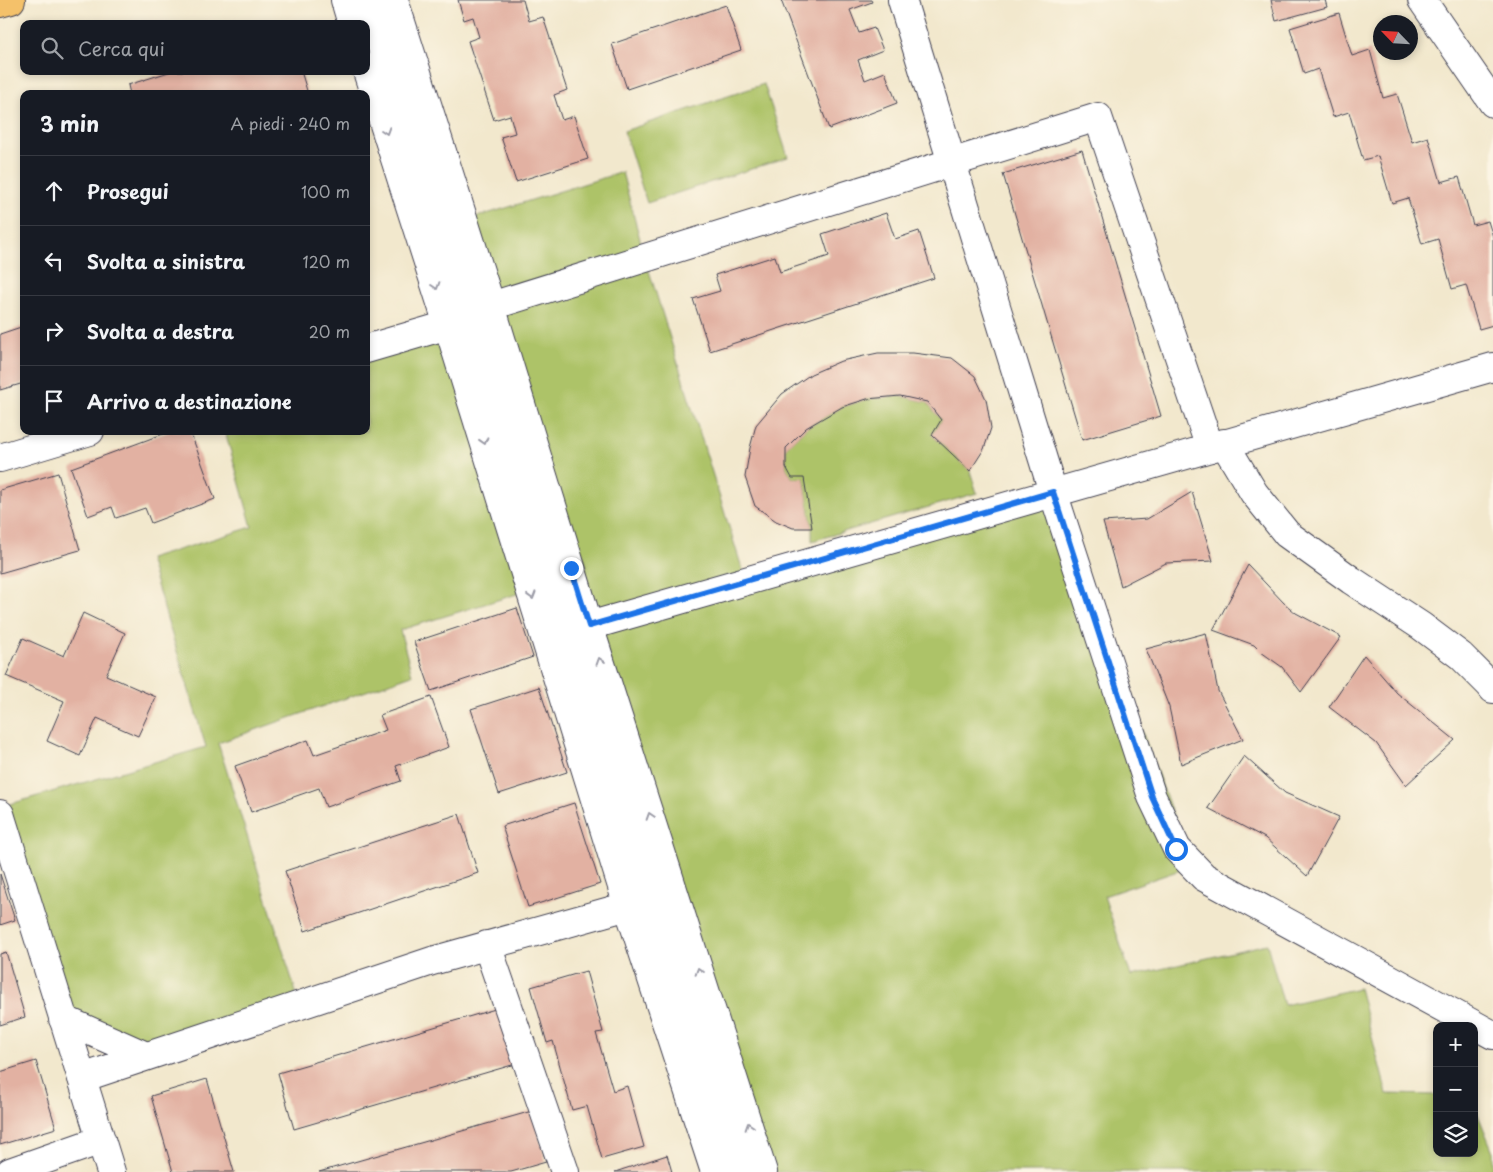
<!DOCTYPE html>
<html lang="it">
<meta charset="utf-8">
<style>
:root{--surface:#171b24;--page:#20242c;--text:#f1f3f6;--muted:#9ea1a6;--line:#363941}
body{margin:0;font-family:"Playpen Sans",sans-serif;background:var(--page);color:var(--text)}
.controls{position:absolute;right:15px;bottom:15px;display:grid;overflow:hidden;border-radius:10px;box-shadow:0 2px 8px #0003}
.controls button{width:45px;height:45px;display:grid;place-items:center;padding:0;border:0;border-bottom:1px solid var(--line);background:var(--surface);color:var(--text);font:25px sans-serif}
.compass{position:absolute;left:1373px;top:15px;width:45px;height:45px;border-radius:50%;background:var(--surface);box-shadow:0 2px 8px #0003;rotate:295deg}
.stop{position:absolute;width:15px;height:15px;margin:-11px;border:4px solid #1a73e8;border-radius:50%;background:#fff}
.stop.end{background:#1a73e8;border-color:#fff;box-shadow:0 1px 5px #0008}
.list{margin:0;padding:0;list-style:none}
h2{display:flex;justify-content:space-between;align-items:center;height:65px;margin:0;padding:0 20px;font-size:21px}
h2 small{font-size:16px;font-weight:400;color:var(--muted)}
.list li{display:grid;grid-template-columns:32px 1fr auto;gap:15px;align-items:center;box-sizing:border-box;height:70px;padding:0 20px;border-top:1px solid var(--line)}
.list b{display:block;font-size:19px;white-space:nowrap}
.list em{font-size:16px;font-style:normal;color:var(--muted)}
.icon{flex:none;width:28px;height:28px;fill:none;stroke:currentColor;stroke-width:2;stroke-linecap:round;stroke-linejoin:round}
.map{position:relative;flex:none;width:1493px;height:1172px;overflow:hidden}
.search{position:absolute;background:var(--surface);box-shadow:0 2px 8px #0003;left:20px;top:20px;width:350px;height:55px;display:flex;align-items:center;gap:12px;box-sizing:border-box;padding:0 18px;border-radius:10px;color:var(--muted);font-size:19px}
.panel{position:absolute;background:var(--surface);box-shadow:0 2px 8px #0003;left:20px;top:90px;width:350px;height:345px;border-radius:10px}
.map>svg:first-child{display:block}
</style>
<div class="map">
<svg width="1493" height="1172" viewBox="0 0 1493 1172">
<rect width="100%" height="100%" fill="#fcf5e5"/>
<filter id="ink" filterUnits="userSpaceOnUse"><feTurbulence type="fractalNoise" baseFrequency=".02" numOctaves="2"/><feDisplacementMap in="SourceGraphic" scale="10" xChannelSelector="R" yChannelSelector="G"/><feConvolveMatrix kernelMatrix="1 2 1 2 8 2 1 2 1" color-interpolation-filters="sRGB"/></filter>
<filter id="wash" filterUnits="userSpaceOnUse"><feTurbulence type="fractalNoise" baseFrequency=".0096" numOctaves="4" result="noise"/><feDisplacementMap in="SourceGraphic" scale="20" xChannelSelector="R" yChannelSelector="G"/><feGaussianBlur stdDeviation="1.12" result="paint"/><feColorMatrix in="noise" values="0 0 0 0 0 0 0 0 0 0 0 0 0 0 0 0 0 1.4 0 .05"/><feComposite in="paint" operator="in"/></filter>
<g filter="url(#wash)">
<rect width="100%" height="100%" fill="#f2e8cd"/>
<g fill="#adc367" stroke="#687251">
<path d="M764,84L788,157L647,203L624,131Z"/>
<path d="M622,172L645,258L746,581L1053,492L1192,866L1104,896L1131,976L1267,944L1284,1005L1359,988L1387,1094L1437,1095V1153H1474V1105L1493,1152V1170L1491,1172H763L464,221Z"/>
<path d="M448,325L530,590L400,630L412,675L218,743L300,1005L146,1056L63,1019L0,807L206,747L149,559L252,527L225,431H366V349Z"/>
<path d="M900,396L927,402L941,420L932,435L970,471L977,493L812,541V528L804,478H792L786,467V448L806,428L842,407L867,399Z"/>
</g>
<g id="blocks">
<g fill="#e2b1a2">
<path d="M458,0H523L529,21L543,17L567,90L554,95L562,120L574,116L588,159L516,182L501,137L515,133L510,115L494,120L468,41L479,37L473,17L464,20Z"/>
<path d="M781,0H871L872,2L850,10L859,33L874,28L883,50L858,60L865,80L885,72L897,103L829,129Z"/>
<path d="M1271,0H1325L1327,7L1276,21Z"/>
<path d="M726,5L741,50L627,89L612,44Z"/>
<path d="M1339,13L1352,56L1370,50L1383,98L1397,94L1412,142L1428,137L1441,182L1459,177L1473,225L1488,221L1493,237V325L1479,329L1466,285L1452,289L1438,239L1422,244L1408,198L1392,203L1378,156L1363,160L1349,112L1333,117L1318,69L1304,74L1290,28Z"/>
<path d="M172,71H301L308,94H130L128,85Z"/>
<path d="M1082,150L1161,416L1082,440L1003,174Z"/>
<path d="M886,213L895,239L919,231L934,278L710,351L693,299L720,291L715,275L775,256L780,272L829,256L822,234Z"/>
<path d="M24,326V383L0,390V334Z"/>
<path d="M878,353H913L952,358L975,376L986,399L991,428L984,449L970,471L932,435L941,420L927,402L900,396L867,399L842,407L806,428L786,448V467L792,478H804L812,528H793L776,521L755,506L745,477L750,448L756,425L782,394L811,374L841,361Z"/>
<path d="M171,431H190L215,499L151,523L145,508L116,518L112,507L88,516L71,468Z"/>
<path d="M58,473L80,550L0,573V490Z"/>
<path d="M1192,492L1213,561L1166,563L1121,586L1103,522L1147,519Z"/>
<path d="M1248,565L1284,603L1296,613L1341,637L1301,692L1282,667L1261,652L1254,645L1213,630Z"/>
<path d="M517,608L533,657L431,691L414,642Z"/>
<path d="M83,613L125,633L106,675L156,697L138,736L97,718L80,756L47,741L64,701L6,676L23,638L64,656Z"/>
<path d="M1206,633L1218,691L1243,739L1181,764L1169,707L1146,649Z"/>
<path d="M1364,655L1397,693L1455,740L1406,785L1376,743L1329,707Z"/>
<path d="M539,687L567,772L499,794L471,709Z"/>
<path d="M431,697L449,747L396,766L401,781L326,807L319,788L251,812L235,766L308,740L314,755L386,730L380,715Z"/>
<path d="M1244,756L1285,793L1339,817L1307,876L1265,838L1208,808Z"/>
<path d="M574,803L600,884L528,907L502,826Z"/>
<path d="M459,814L478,873L305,931L285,871Z"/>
<path d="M0,874L15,920L0,925Z"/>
<path d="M6,952L25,1017L0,1025V954Z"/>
<path d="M586,971L603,1032L596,1033L613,1091L627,1086L644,1147L602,1159L587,1106L572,1110L553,1041L547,1043L531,987Z"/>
<path d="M502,1007L519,1063L294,1129L278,1073Z"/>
<path d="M36,1061L56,1128L0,1145V1072Z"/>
<path d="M207,1079L234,1172H173L151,1096Z"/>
<path d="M532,1111L546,1162L511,1172H319Z"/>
<path d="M667,1155L672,1172H615Z"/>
</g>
</g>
</g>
<g filter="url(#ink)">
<use href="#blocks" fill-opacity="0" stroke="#414051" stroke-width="1"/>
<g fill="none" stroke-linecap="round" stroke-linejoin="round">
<g stroke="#414051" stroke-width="30">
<g id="minor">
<path d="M345,0L352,24"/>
<path d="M367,0L736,1172"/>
<path d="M394,0L491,306L589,626L763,1172"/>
<path d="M902,0L1053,492L1152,797L1177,849L1204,877L1493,1035"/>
<path d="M1422,0L1493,103"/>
<path d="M366,68L448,325L628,906L715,1172"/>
<path d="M491,306L1098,117L1210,448"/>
<path d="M366,349L448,325"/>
<path d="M1224,443L1254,493L1287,534L1351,580L1421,626L1461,656L1490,685L1493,689"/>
<path d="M0,458L90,431"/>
<path d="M589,626L1493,367"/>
<path d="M0,814L111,1172"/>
<path d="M487,945L565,1172"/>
<path d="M63,1019L146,1056"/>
<path d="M82,1078L432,961L628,906"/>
<path d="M10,1172L101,1140"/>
</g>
</g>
<g stroke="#414051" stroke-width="30">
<path id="major" d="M0,3L11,0"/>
</g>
<use href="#minor" stroke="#fff" stroke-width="28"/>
<use href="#major" stroke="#f4c16a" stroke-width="28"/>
</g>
<defs><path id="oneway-chevron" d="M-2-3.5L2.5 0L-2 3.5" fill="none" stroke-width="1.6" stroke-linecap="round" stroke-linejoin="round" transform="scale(1.25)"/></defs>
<g stroke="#9c9ca7">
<use href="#oneway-chevron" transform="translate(386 131) rotate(72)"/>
<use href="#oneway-chevron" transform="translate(436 286) rotate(72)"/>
<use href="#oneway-chevron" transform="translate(484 441) rotate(73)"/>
<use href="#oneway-chevron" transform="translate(532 596) rotate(73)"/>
<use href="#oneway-chevron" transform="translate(600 661) rotate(-108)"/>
<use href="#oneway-chevron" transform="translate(650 816) rotate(-108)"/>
<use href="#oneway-chevron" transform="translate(699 971) rotate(-108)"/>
<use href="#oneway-chevron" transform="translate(749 1126) rotate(-108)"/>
</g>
</g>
<g fill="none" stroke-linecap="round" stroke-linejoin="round" filter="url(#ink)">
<path stroke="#1a73e8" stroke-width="6" d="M571,568L589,626L1053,492L1152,797L1176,849"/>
</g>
</svg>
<div class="controls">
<button>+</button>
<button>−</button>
<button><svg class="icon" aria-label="layers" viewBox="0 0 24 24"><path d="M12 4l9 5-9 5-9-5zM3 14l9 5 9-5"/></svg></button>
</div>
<svg class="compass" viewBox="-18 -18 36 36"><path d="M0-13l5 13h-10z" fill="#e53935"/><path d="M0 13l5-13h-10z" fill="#9ea1a6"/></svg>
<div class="stop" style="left:1176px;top:849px"></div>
<div class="stop end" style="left:571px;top:568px"></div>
<div class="search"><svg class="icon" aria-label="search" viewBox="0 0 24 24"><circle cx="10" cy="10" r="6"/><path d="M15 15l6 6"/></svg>Cerca qui</div>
<section class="panel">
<h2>3 min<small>A piedi · 240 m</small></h2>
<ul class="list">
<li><svg class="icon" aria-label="ahead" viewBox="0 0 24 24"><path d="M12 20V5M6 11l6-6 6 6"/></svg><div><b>Prosegui</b></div><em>100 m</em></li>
<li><svg class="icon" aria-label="left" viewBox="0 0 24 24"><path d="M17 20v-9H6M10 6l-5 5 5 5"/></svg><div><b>Svolta a sinistra</b></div><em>120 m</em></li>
<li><svg class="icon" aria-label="right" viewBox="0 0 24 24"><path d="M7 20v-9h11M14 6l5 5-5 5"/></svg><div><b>Svolta a destra</b></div><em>20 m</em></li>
<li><svg class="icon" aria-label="arrive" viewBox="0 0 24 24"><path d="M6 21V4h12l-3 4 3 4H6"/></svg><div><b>Arrivo a destinazione</b></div></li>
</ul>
</section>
</div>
